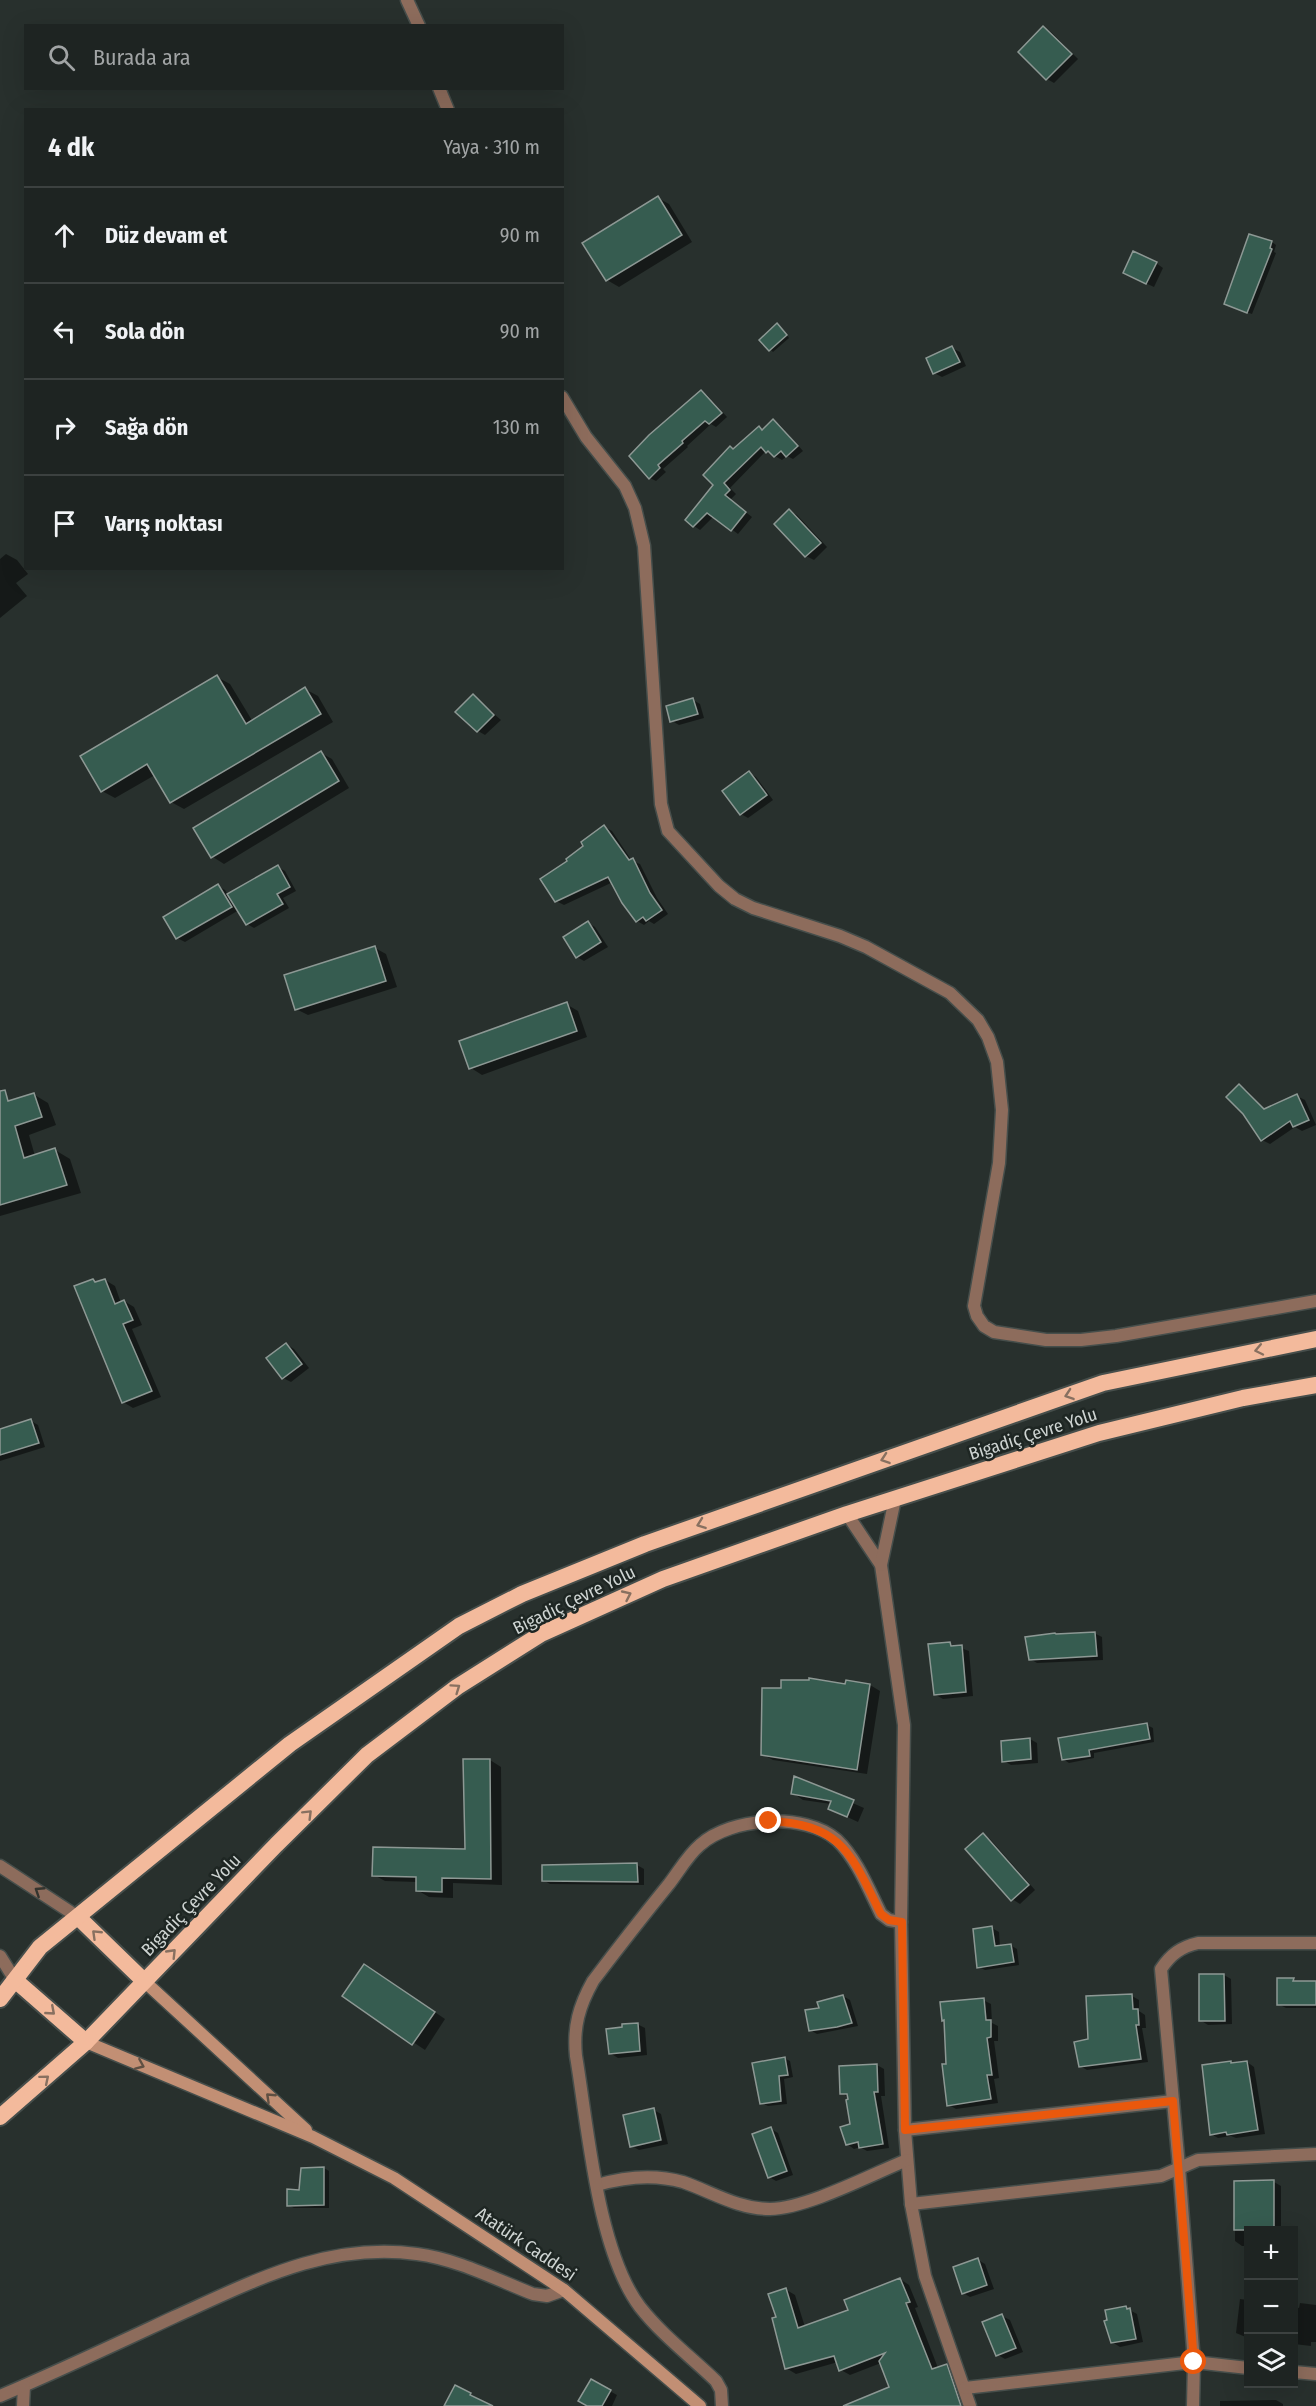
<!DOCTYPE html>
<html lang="tr">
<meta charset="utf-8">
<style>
:root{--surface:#1e2422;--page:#2b302f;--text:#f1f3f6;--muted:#a1a4a5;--line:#3c4140}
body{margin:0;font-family:"Fira Sans Condensed",sans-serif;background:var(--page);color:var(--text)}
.controls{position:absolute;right:18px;bottom:18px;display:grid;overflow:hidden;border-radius:0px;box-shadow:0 6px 24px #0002}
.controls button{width:54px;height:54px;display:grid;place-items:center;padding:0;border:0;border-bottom:2px solid var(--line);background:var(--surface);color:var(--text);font:30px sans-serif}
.stop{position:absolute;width:18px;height:18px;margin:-14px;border:4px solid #ea580c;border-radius:50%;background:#fff}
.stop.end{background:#ea580c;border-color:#fff;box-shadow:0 2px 6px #0008}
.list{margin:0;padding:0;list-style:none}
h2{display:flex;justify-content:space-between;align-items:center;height:78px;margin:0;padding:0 24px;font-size:26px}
h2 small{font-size:20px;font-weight:400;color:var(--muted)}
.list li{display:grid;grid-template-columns:39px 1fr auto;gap:18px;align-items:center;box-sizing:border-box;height:96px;padding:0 24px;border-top:2px solid var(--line)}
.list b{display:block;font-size:22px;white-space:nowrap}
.list em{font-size:20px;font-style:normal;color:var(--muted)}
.icon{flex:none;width:33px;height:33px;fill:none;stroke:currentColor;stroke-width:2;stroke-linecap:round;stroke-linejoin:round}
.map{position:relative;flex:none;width:1316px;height:2406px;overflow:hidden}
.search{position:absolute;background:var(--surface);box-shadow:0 6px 24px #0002;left:24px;top:24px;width:540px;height:66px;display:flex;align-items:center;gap:15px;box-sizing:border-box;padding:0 21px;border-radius:0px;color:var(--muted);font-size:22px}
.panel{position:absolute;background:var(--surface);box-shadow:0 6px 24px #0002;left:24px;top:108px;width:540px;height:462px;border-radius:0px}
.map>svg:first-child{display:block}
</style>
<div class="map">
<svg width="1316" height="2406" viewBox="0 0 1316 2406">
<rect width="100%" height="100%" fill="#28302d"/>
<g fill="#0007">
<path d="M1044,28L1051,32L1078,59L1054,83L1047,79Z"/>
<path d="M658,198L669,204L692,242L619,287L607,280L584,243Z"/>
<path d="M1272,242L1276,245L1274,252L1276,253L1252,314L1230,306Z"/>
<path d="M1156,263L1163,268L1154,287L1132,277Z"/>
<path d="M780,327L789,338L773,352L761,340Z"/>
<path d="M952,348L960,352L966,366L942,377L934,373Z"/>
<path d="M701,392L707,395L727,417L716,427L711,424L687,446L688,447L663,469L666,472L656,481L650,478Z"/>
<path d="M774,421L780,425L803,451L793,459L787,456L782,460L766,451L730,488L736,494L730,500L752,517L738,534L714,516L700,530L694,526L734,450L759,428L763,430Z"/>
<path d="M790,511L797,515L827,547L814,560L806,556L776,524Z"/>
<path d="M6,554L17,560L28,574L16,583L27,596L0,618V559Z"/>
<path d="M217,677L230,684L253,722L305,689L318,696L333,722L184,809L171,802L155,775L115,798L102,791Z"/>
<path d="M473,696L501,720L485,735L478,731Z"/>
<path d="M693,700L700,704L704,718L679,725L672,721Z"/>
<path d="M321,753L332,759L349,788L224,864L213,857Z"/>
<path d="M749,773L756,777L773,800L748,818L741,814Z"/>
<path d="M605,827L612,831L632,861L640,864L657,898L668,914L654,924L649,921L644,925L637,921L613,882L564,905L556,901L569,861Z"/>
<path d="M278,867L285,871L296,891L283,898L289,908L254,928L247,924L239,910L185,942L177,938L165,917L218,886L225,890L228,895Z"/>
<path d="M588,923L595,927L608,947L584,961L577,957Z"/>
<path d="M375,948L386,954L397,987L308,1015L296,1009Z"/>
<path d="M566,1004L578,1011L587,1037L482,1075L471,1068Z"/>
<path d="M1239,1086L1247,1090L1265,1110L1297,1096L1305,1100L1316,1125L1302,1131L1295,1127L1270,1144L1262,1140Z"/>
<path d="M33,1094L48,1103L56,1125L29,1135L35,1156L55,1150L70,1159L81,1193L0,1216V1104Z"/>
<path d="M93,1280L97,1283L105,1280L115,1286L121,1303L124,1301L134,1307L142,1325L132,1329L161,1397L133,1408L123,1402Z"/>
<path d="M286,1344L294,1349L309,1368L291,1382L283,1378L268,1359Z"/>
<path d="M31,1421L38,1425L45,1447L0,1461V1431Z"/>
<path d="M1094,1633L1102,1637L1103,1660L1037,1663L1030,1659Z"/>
<path d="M950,1644L969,1651L973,1696L943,1699L936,1695Z"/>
<path d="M847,1681L870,1685L880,1691L867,1774L773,1760L762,1754L846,1685Z"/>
<path d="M1147,1725L1153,1728L1154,1742L1094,1753V1758L1069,1763L1063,1759Z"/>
<path d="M1030,1739L1037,1743L1038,1763L1011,1765L1004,1761Z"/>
<path d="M490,1760L501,1767L502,1885L453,1883V1898L429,1897L417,1890V1882L385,1881L374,1875L466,1851Z"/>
<path d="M795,1778L864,1808L858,1822L830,1809L831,1804L803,1800L793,1793Z"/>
<path d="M983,1835L990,1839L1035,1890L1020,1904L1012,1899Z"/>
<path d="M637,1865L644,1869V1885L550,1884L543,1880Z"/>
<path d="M992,1928L999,1932L1000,1947L1010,1945L1017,1949L1019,1965L985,1970L979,1967Z"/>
<path d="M376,1972L445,2019L425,2050L344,1996Z"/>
<path d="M1224,1975L1231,1979L1232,2024L1208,2025L1200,2020Z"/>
<path d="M1293,1980L1299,1983H1316V2008H1286L1278,2004Z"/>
<path d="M843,1996L850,2000L858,2026L817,2034L810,2030L821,2009Z"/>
<path d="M1132,1996L1139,2000V2011L1145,2015L1146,2028H1142L1148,2062L1087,2070L1080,2066L1089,2040Z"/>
<path d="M983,2000L991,2004L992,2023L998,2026V2041H994L999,2078L994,2079L998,2103L956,2109L949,2105L947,2065Z"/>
<path d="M637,2024L645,2028L647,2055L618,2058L610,2053Z"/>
<path d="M784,2058L790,2061L793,2077L784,2079L787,2104L768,2106L762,2103Z"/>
<path d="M1247,2062L1254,2067L1265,2134L1236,2138L1231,2136L1218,2138L1211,2134Z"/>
<path d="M877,2065L884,2069L885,2096H881L889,2148L867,2151L860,2147L854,2149L847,2144L852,2125L849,2098L842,2093Z"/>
<path d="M654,2110L661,2114L668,2144L639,2150L632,2146Z"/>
<path d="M771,2129L778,2133L793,2175L776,2181L769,2177Z"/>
<path d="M324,2168L329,2171V2208H294L288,2205Z"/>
<path d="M1235,2182H1274L1281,2186V2230H1248V2246H1242L1235,2241Z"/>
<path d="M978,2260L985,2264L994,2289L970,2297L963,2293Z"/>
<path d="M900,2279L909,2285L918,2307L915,2308L938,2368L947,2366L956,2371L968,2406H963L951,2371H948L960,2406H847L891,2388L881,2363L850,2375L841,2370L838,2362L796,2374L786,2368L778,2318L785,2289L795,2295L805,2327L850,2311Z"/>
<path d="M1240,2299L1248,2300V2338L1236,2333Z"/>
<path d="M1300,2303L1316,2305V2342H1311V2346L1294,2344V2307L1299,2308Z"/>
<path d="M1126,2308L1137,2314L1143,2342L1120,2347L1112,2342L1109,2321Z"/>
<path d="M1002,2316L1010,2320L1023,2352L1005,2359L998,2355Z"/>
<path d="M591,2381L617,2395L612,2406H589Z"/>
<path d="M1276,2400L1283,2404V2406H1220V2401Z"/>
</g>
<g fill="#365c50" stroke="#8d9894" stroke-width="1.5">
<path d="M1043,26L1072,54L1046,80L1018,52Z"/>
<path d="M658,196L682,235L606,281L582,243Z"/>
<path d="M1249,234L1272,241L1270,248L1272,249L1247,313L1224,304Z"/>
<path d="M1133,251L1157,262L1146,284L1123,273Z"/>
<path d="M777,323L787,335L769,351L759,340Z"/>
<path d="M952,346L960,362L933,374L926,358Z"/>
<path d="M701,390L722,413L709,424L705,421L682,441L683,443L658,465L660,468L649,479L629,456L649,435Z"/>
<path d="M773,419L798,446L786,457L781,451L774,457L768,451L766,453L761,447L724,483L730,490L725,495L746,512L731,531L707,513L693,527L685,520L713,485L703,475L730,446L733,449L759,426L762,430Z"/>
<path d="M789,509L821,543L805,557L774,524Z"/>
<path d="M217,675L246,724L305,687L321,714L170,803L147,764L101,792L80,756Z"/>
<path d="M473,694L494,715L477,732L455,712Z"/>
<path d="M693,698L698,714L670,722L666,706Z"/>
<path d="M321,751L339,781L211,858L193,828Z"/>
<path d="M749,771L767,795L740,815L722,791Z"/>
<path d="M604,825L629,860L633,858L650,893L662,910L646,921L643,917L636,922L622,903L608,877L555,902L540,879L567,861L566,859L583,846L581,842Z"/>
<path d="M278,865L290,887L277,894L283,904L246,925L227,894Z"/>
<path d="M218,884L232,907L176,939L163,917Z"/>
<path d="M588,921L601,942L576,958L563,937Z"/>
<path d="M375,946L386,981L295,1010L284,975Z"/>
<path d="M567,1002L577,1031L469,1069L459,1041Z"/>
<path d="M1239,1084L1264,1109L1297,1094L1309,1120L1293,1127L1290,1121L1261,1141L1243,1114L1226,1097Z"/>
<path d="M5,1090L8,1101L34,1093L42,1117L15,1126L24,1158L55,1148L67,1185L0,1205V1091Z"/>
<path d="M93,1279L95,1282L105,1279L115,1304L124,1300L133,1320L123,1324L152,1391L122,1403L74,1286Z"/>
<path d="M286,1343L302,1364L282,1379L266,1358Z"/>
<path d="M31,1419L39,1443L0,1455V1429Z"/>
<path d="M1095,1632L1097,1656L1029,1660L1025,1637L1055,1633L1056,1634Z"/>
<path d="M950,1642L951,1646L962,1645L966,1692L934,1695L928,1644Z"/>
<path d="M809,1678L845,1684L846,1680L870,1684L857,1770L761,1755L762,1688H781V1680H809Z"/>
<path d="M1147,1723L1150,1739L1089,1750L1090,1756L1062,1760L1058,1738Z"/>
<path d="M1030,1738L1031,1759L1002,1762L1001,1741Z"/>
<path d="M463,1759H490L491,1879L442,1878V1892L416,1891V1877L372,1876L373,1847L465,1849Z"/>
<path d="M794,1776L854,1800L847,1817L828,1809L831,1801L791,1794Z"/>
<path d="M983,1833L1029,1885L1011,1901L965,1849Z"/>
<path d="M637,1863L638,1882L542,1881V1865Z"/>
<path d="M992,1926L995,1946L1011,1944L1014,1962L977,1968L973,1929Z"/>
<path d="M364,1964L435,2012L412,2045L342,1996Z"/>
<path d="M1199,1974H1224L1225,2021H1199Z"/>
<path d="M1277,1978H1294L1293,1981H1316V2005H1277Z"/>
<path d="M1132,1994L1133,2009H1138L1139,2025H1136L1141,2059L1079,2067L1074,2042L1088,2039L1086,1996Z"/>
<path d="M843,1995L852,2023L837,2027L809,2031L805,2010L819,2008L817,2002Z"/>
<path d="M984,1998L986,2020H991V2037L987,2038L992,2075H987L991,2099L947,2106L942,2064H946L944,2020L942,2021L940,2002Z"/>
<path d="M638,2023L640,2051L609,2054L606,2029L622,2027V2024Z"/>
<path d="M785,2057L788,2075L779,2076L781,2101L760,2104L752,2063Z"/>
<path d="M1231,2061V2063L1247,2061L1258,2130L1227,2135L1226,2132L1210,2135L1202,2065Z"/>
<path d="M877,2064L878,2092H874L883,2144L859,2148L858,2142L846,2145L840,2127L850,2124L846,2100L848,2099L847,2094H840L839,2066Z"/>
<path d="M654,2108L661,2140L630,2147L623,2115Z"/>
<path d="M771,2127L787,2171L768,2178L752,2134Z"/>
<path d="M324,2167V2205L287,2206V2189L299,2190L301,2168Z"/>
<path d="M1274,2180V2230H1234V2181Z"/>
<path d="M978,2258L987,2285L962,2294L953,2267Z"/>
<path d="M900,2278L910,2302L906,2303L932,2369L947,2364L961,2406H843L889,2387L879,2361L885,2353L839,2371L834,2356L785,2369L772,2318L776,2317L768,2294L786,2288L798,2328L848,2310L844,2300Z"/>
<path d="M1126,2306L1127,2309L1130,2308L1136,2339L1111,2343L1104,2321L1107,2320L1105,2310Z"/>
<path d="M1002,2314L1016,2348L996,2356L982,2322Z"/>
<path d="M591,2379L611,2390L602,2406H587L578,2401Z"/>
<path d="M455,2385L471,2393L470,2395L493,2406H444Z"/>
</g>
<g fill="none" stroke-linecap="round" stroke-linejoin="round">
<g stroke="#464e4b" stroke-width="15">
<g id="minor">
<path d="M407,0L419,26"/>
<path d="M439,88L448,110"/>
<path d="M562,397L586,437L625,486L635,508L644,546L661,804L668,831L719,886L735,899L753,908L840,936L866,947L950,993L978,1020L988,1037L997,1062L1002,1110L999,1163L974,1306L977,1316L984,1326L994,1332L1046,1340H1081L1116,1336L1316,1301"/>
<path d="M847,1514L881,1565L904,1725L901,1922L905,2130L911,2204L925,2276L970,2406"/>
<path d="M881,1565L895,1499"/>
<path d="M0,1866L78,1917"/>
<path d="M0,1956L15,1980"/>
<path d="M905,2130L1173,2101"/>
<path d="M597,2185C624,2177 655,2174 683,2182C712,2192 738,2209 770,2209C808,2208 870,2175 907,2160"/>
<path d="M911,2204L1161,2176L1198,2160L1316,2154"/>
<path d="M1294,2372L1316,2374"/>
<path d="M965,2388L1194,2362L1248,2368"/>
<path d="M0,2396C59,2371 116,2344 174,2317C254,2281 326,2242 417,2254C457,2259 495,2279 533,2294L547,2296L564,2290"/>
<path d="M23,2406L24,2386"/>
<path d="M722,2406L721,2390L716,2381C691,2357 662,2335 640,2307C597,2250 588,2127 576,2056C573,2027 579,2006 593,1981C618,1948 643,1916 669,1884C679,1871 688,1855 700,1845C731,1817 805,1812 837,1840C857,1859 869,1890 881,1914L889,1920L901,1922"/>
<path d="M1193,2406L1194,2362L1179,2167L1161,1969C1171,1954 1181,1947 1198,1943H1316"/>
</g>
</g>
<g stroke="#464e4b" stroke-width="15">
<g id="secondary">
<path d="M144,1981L306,2130"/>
<path d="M86,2042L313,2137L394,2178L564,2290L700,2406"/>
</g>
</g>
<g stroke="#464e4b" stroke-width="20">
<g id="trunk">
<path d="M78,1917L144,1981"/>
<path d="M15,1980L86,2042"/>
<path d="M0,1999L40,1947L290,1744L459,1626L522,1594L645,1544L1103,1383L1316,1339"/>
<path d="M0,2117L86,2042L276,1845L367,1755L457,1687L541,1634L663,1579L847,1514L1099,1433L1243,1398L1316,1385"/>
</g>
</g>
<use href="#minor" stroke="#8d6c5c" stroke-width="12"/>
<use href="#secondary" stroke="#c28f74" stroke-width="12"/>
<use href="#trunk" stroke="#f3ba9c" stroke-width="16"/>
</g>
<defs><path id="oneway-chevron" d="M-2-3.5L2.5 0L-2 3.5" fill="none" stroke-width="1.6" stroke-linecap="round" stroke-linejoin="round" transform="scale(1.5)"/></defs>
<g stroke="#887060">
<use href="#oneway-chevron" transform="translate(1259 1350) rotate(168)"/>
<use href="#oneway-chevron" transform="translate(1069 1395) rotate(161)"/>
<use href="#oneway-chevron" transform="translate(885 1459) rotate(161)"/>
<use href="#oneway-chevron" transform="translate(701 1524) rotate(160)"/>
<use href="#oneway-chevron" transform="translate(627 1595) rotate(-25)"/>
<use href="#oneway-chevron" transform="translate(456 1688) rotate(-35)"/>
<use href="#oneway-chevron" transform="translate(308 1814) rotate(-45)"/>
<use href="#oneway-chevron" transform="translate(96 1934) rotate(-136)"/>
<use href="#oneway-chevron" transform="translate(172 1953) rotate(-46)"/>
<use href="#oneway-chevron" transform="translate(51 2011) rotate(41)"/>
<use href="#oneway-chevron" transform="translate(45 2079) rotate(-40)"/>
</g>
<use stroke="#34342e" href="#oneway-chevron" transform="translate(39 1891) rotate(-147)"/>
<g stroke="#605043">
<use href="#oneway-chevron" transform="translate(140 2065) rotate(23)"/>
<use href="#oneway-chevron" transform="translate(270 2097) rotate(-137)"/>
</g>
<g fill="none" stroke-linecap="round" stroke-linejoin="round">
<path stroke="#ea580c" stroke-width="8" d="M769,1821C843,1824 852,1856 881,1914L889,1920L902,1922L905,2130L1173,2101L1194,2362"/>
</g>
<g text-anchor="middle" stroke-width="5" stroke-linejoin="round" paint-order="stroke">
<g font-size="18" fill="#ced4d2" stroke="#1e2623">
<text transform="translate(1033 1434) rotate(-18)" y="6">Bigadiç Çevre Yolu</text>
<text transform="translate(574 1600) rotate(-26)" y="6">Bigadiç Çevre Yolu</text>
<text transform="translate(191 1905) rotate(-46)" y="6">Bigadiç Çevre Yolu</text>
<text transform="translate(526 2244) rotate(34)" y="6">Atatürk Caddesi</text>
</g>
</g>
</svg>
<div class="controls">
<button>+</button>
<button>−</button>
<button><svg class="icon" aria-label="layers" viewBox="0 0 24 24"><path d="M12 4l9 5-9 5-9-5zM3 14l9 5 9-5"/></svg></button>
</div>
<div class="stop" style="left:1194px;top:2362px"></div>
<div class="stop end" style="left:769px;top:1821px"></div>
<div class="search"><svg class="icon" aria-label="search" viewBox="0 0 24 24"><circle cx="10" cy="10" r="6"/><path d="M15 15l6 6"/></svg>Burada ara</div>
<section class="panel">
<h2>4 dk<small>Yaya · 310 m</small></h2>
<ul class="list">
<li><svg class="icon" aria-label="ahead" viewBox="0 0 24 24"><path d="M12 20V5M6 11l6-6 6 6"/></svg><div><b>Düz devam et</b></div><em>90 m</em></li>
<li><svg class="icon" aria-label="left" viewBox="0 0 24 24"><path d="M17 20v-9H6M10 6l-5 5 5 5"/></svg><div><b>Sola dön</b></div><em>90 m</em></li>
<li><svg class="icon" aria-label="right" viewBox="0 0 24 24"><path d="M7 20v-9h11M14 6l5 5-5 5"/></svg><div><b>Sağa dön</b></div><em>130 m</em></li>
<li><svg class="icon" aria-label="arrive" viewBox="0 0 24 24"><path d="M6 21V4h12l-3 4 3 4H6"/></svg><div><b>Varış noktası</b></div></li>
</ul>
</section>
</div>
